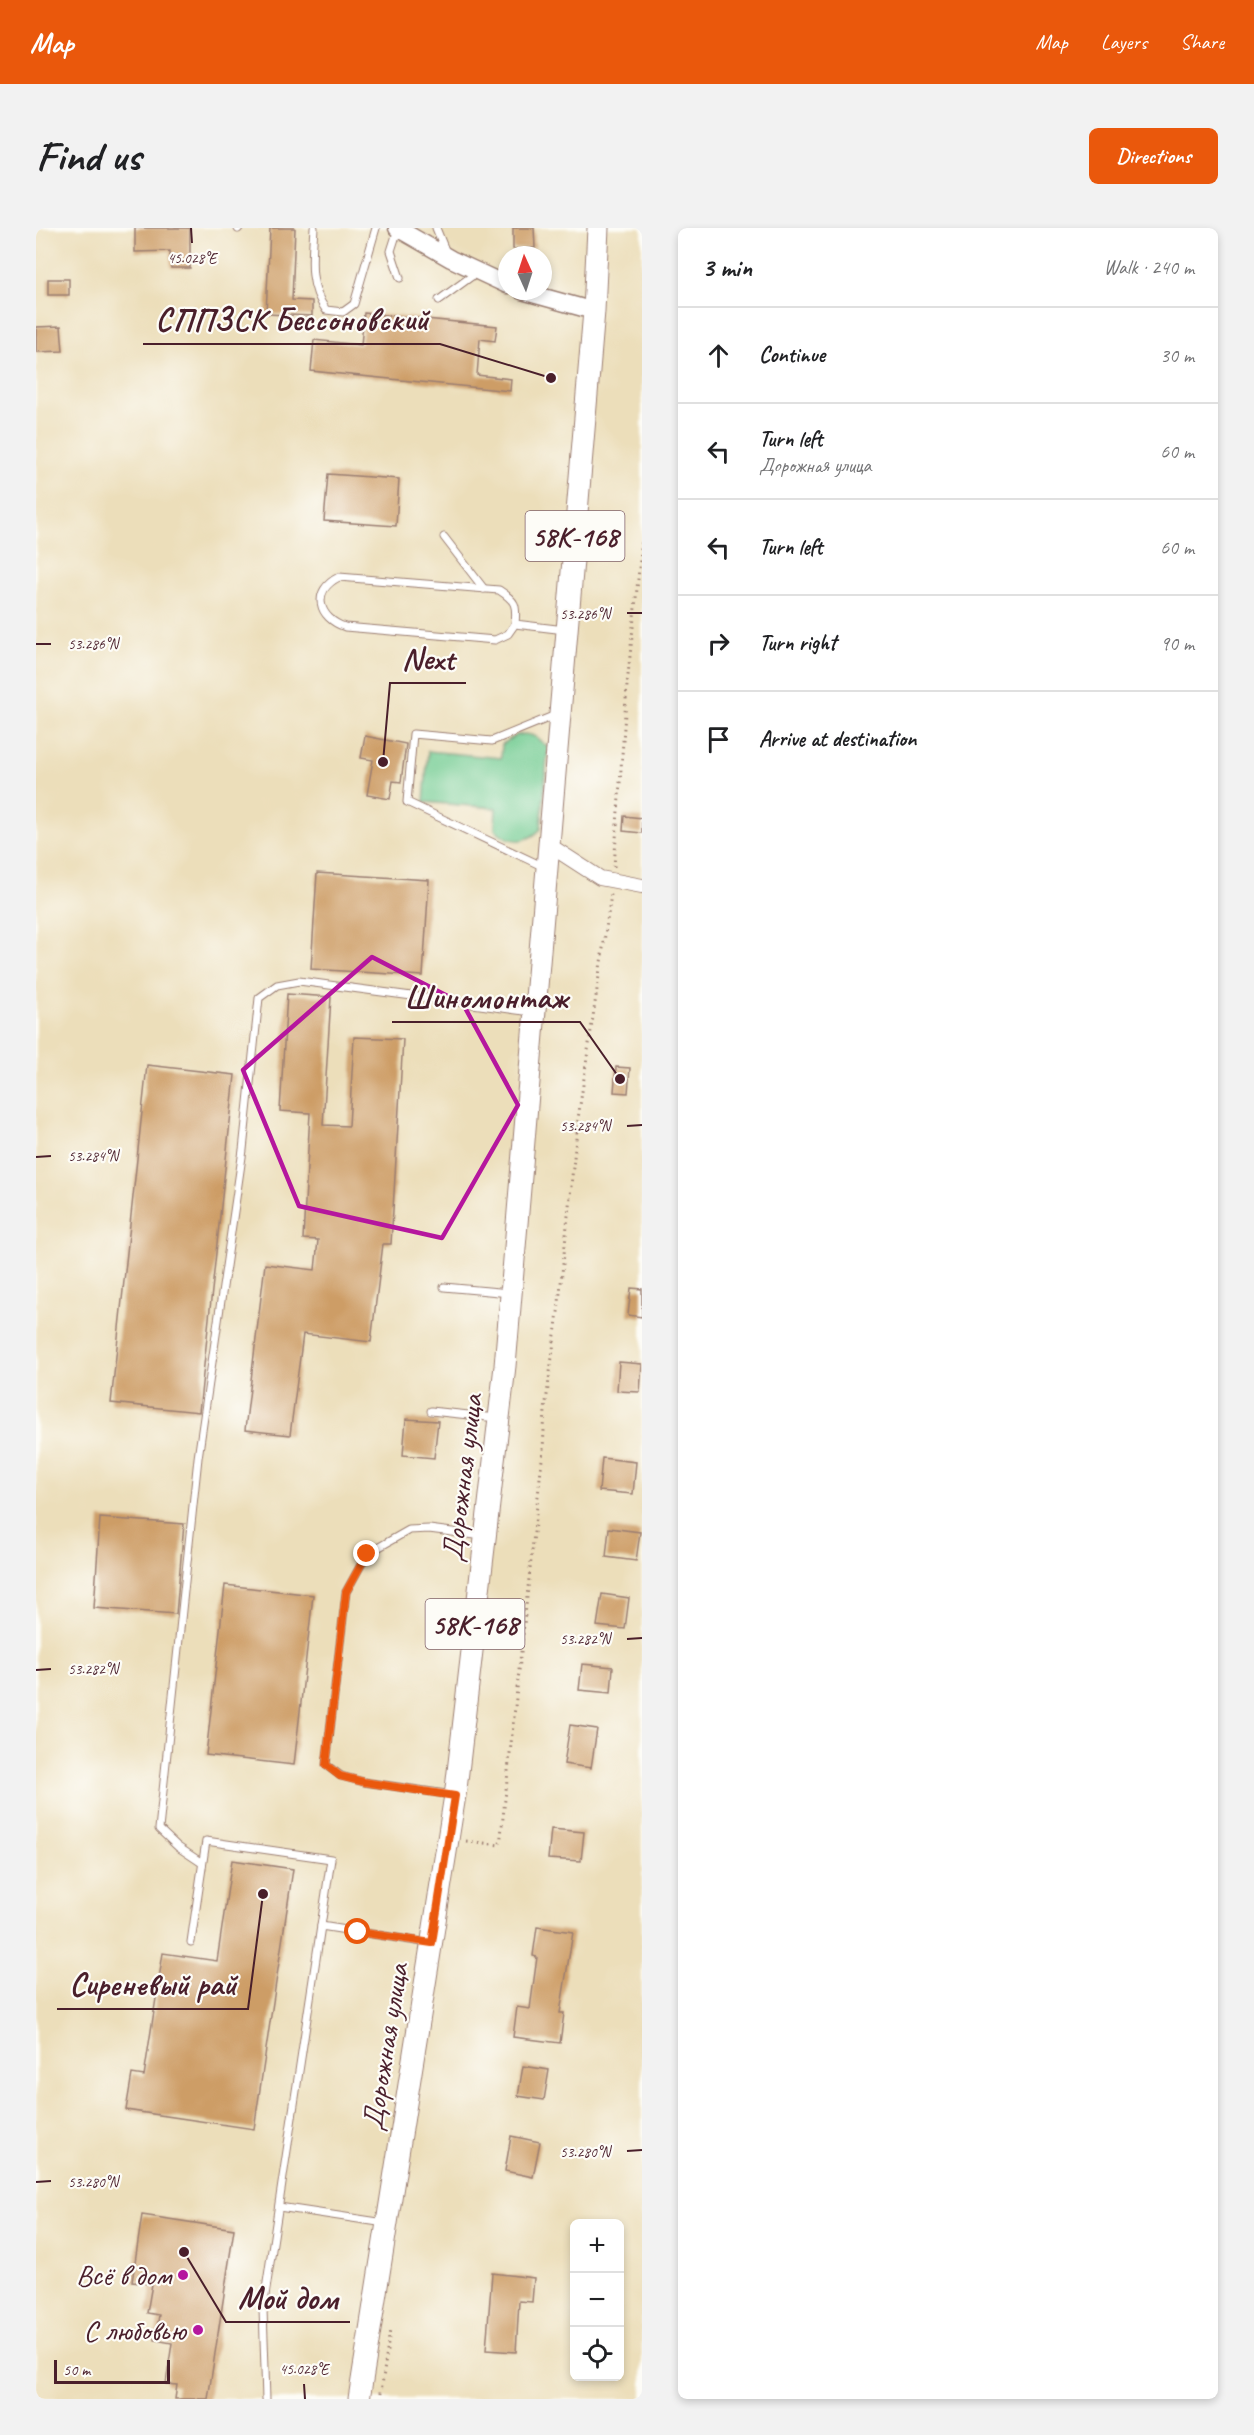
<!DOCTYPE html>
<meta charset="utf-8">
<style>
:root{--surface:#fff;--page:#f2f2f2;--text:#202124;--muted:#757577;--line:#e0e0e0;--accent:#ea580c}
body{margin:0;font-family:Caveat,sans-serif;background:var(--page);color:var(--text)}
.controls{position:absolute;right:18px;bottom:18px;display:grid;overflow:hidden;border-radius:9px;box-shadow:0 3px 9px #0003}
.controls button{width:54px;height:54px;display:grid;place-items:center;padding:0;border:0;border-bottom:2px solid var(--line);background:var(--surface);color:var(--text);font:30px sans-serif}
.compass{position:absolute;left:462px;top:18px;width:54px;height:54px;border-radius:50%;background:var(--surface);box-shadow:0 3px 9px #0003;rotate:357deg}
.scale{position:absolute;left:18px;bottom:15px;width:116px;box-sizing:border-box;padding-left:6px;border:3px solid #4a1f2b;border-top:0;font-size:16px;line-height:21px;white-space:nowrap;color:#4a1f2b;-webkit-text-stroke:4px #fdfcf7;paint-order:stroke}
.stop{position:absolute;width:18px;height:18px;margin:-14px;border:4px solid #ea580c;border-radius:50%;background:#fff}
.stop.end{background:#ea580c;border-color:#fff;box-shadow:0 2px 6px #0008}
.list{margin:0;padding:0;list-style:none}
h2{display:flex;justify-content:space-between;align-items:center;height:78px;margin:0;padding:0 24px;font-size:26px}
h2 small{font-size:20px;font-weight:400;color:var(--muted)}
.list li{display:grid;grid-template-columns:39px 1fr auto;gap:18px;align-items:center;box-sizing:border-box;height:96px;padding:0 24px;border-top:2px solid var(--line)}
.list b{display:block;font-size:22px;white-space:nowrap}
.list p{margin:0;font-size:20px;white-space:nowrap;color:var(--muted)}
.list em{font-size:20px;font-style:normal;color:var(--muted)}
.icon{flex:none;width:33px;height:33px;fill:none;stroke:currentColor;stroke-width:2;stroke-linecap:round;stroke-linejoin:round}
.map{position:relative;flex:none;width:606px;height:2171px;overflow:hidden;border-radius:9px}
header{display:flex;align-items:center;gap:36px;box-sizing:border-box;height:84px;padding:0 30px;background:var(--accent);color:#fff}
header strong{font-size:28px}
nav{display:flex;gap:33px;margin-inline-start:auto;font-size:21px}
.intro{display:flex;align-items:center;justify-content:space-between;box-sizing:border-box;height:144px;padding:0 36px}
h1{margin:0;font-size:42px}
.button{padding:15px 27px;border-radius:9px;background:var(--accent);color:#fff;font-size:21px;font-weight:700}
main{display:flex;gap:36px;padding:0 36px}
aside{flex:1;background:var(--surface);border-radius:9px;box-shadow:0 3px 9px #0003}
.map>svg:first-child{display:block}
</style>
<header>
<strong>Map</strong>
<nav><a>Map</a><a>Layers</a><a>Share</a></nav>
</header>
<div class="intro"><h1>Find us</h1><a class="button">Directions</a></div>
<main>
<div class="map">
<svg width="606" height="2171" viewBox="0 0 606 2171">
<rect width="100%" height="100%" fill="#fdfcf7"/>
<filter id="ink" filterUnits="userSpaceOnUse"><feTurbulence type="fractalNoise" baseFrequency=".0167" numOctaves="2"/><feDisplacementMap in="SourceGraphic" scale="12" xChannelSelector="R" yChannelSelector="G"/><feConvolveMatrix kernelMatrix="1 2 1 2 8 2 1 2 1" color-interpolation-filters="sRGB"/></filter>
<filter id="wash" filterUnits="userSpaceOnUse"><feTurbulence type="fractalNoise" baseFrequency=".008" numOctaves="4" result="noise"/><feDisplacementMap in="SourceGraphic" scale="24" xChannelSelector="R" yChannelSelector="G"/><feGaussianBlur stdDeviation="1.35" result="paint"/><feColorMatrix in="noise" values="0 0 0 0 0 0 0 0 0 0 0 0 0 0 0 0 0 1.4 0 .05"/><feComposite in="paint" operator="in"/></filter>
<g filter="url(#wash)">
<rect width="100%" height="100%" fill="#ecdeba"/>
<path fill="#73cc93" stroke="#5e765f" stroke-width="1.5" d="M490,506L498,508L512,519L505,601C490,616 474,616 459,601L460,580L388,574L392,523L465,530L466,516L481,507Z"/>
<g id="blocks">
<g fill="#cd9d66">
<path d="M99,0H154V40H135L134,23L99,24Z"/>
<path d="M234,0H259L256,72L276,73V88L230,86Z"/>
<path d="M477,0H498L499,20L477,21Z"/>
<rect x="12" y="51" width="21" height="16"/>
<path d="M328,85L461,98L459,113L444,111L441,147L475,151L474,163L275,143L278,112L325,117Z"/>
<path d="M25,98L27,123L0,124V99Z"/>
<path d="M292,246L363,251L360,298L288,293Z"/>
<path d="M329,508L370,516L365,554L357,553L354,571L331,567L337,532L325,530Z"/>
<path d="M588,588L606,590V605L587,603Z"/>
<path d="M281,645L393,652L387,748L275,741Z"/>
<path d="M251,766L295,769L287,897L313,898L318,809L367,811L355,1016H347L335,1114L267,1106L254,1207L209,1202L229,1036L279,1042L282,1012L267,1011L274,885L244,883Z"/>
<path d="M111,837L199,847L163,1184L75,1175Z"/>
<path d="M580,839L594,840L592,865L578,864Z"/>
<path d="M595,1060L606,1061V1089L592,1087Z"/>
<path d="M583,1134L606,1136L604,1164L581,1163Z"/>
<path d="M370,1191L402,1193L398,1230L367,1227Z"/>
<path d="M566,1230L600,1234L597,1266L563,1263Z"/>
<path d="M64,1290L148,1296L140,1386L58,1380Z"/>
<path d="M573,1300L604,1304L600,1333L570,1329Z"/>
<path d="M189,1357L277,1367L258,1537L170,1527Z"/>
<path d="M566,1366L593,1370L589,1401L561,1398Z"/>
<path d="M546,1436L577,1439L575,1465L543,1462Z"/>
<path d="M534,1497L561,1501L555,1540L528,1536Z"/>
<path d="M515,1601L548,1604L545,1633L512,1631Z"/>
<path d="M196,1632L257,1641L218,1901L90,1882L96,1846L108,1848L127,1725L181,1733Z"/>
<path d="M501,1699L537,1704L524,1785H528L524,1815L477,1809L481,1779L494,1781L501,1729L497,1728Z"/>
<path d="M487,1838L513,1842L508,1872L482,1868Z"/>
<path d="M475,1908L504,1914L497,1949L469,1943Z"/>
<path d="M106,1987L198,2001L172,2171H139L141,2157L130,2156L136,2115L119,2112L123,2087L111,2085L116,2056L96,2054Z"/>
<path d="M456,2045L498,2050L496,2074L483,2073L480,2124L450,2122Z"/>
</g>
</g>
</g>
<g filter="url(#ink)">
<use href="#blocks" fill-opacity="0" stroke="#9b7e72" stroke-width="1.5"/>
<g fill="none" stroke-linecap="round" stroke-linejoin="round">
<g stroke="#9b7e72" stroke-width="9">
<g id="service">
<path d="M278,0C276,30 272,57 290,82L307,84L318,76L340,0"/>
<path d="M400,0L409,22"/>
<path d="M202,1L203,0"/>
<path d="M362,1L355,23L364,50"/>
<path d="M403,72L440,45"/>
<path d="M408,309L448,361"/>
<path d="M479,396L472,406L459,412L309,399C282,390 275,363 303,349L463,362C480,373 481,377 479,396L529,402"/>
<path d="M508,639L371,574L377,506L456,513L522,486"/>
<path d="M408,1059L474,1065"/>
<path d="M395,1183L461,1190"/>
<path d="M417,1567L328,1554L305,1548L290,1537L310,1364L331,1326L373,1302L393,1301L447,1308"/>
<path d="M166,1635L142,1619L123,1601L162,1230L207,922L223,770L241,757L263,753L496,784"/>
<path d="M155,1714L170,1613L295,1631L285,1698"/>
<path d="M243,1979L349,1995"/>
<path d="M230,2171L227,2081L285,1698L393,1715"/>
</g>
</g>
<g stroke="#9b7e72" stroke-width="16">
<path id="minor" d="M513,617L564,650L606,658"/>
</g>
<g stroke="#9b7e72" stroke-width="19">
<g id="tertiary">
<path d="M361,0L415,31L471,57"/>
<path d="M486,63L558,83"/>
</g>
</g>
<g stroke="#9b7e72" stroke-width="23">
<path id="primary" d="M323,2171L420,1561L469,1138L558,83L562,0"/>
</g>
<g stroke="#9b7e72" stroke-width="3" stroke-dasharray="1.5 4.5" stroke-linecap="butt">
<path d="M578,639L591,457L606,312"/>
<path d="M430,1613L464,1617L507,1222L509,1182L522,1084L542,891L575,666"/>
<path d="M344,2171L354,2102"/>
</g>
<use href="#service" stroke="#fff" stroke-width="7"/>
<use href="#minor" stroke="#fff" stroke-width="14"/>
<use href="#tertiary" stroke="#fff" stroke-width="16"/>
<use href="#primary" stroke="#fff" stroke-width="21"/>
</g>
</g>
<g fill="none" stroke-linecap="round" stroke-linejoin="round" filter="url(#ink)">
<path stroke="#ea580c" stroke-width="8" d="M322,1704L396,1715L419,1568L328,1554L304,1548L290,1537L310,1364L331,1326"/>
</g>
<path fill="none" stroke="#b5179e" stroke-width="4.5" stroke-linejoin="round" d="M336,729L427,776L482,877L406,1010L263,978L207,842Z"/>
<path fill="none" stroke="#4a1f2b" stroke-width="2" d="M155,0L156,15M591,385H606M0,416H15M591,898L606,897M0,929L15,928M591,1411L606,1410M0,1442L15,1441M591,1923L606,1922M0,1954L15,1953M268,2156L269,2171"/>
<g fill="#b5179e" stroke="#fdfcf7" stroke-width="2">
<circle cx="147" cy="2047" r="6"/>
<circle cx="162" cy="2102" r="6"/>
</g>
<g text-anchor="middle" stroke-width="4.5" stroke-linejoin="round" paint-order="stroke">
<g fill="#fdfcf7" stroke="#806168" stroke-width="1.5">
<rect x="489.5" y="283" width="99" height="50" rx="4.5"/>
<rect x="389.5" y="1371" width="99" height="50" rx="4.5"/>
</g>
<g font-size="28" font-weight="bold" fill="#4a1f2b">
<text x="539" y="318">58К-168</text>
<text x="439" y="1406">58К-168</text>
</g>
<g font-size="30" fill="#4a1f2b" stroke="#fdfcf7">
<text transform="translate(426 1250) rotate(-83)" y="10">Дорожная улица</text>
<text transform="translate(349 1819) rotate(-81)" y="10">Дорожная улица</text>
</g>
<g font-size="30" fill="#4a1f2b" stroke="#fdfcf7" text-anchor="end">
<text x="135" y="2057">Всё в дом</text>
<text x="150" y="2112">С любовью</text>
</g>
</g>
<g font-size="15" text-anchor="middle" fill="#4a1f2b" stroke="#fdfcf7" stroke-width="4.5" stroke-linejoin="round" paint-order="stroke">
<text x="156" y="35">45.028°E</text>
<text x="549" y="391">53.286°N</text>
<text x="57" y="421">53.286°N</text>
<text x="549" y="903">53.284°N</text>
<text x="57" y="933">53.284°N</text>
<text x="549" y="1416">53.282°N</text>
<text x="57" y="1446">53.282°N</text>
<text x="549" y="1929">53.280°N</text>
<text x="57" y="1959">53.280°N</text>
<text x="268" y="2146">45.028°E</text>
</g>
<path fill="none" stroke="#4a1f2b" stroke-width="2" d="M515 150L404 116H107M347 534L354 455H430M584 851L544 794H356M227 1666L212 1781H21M148 2024L190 2094H314"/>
<g fill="#4a1f2b" stroke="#fdfcf7" stroke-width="2">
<circle cx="515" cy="150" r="6"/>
<circle cx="347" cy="534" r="6"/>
<circle cx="584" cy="851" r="6"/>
<circle cx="227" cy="1666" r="6"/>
<circle cx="148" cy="2024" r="6"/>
</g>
<g font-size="32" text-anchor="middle" font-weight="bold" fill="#4a1f2b" stroke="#fdfcf7" stroke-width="4.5" stroke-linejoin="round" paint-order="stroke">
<text x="256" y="102">СППЗСК Бессоновский</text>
<text x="392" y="441">Next</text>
<text x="450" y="780">Шиномонтаж</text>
<text x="117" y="1767">Сиреневый рай</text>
<text x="252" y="2081">Мой дом</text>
</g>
</svg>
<div class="controls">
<button>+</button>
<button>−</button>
<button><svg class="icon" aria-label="locate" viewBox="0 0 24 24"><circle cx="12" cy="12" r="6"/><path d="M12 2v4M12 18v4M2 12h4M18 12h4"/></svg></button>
</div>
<svg class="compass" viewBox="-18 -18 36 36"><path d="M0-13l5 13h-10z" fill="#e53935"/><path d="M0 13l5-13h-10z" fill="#757577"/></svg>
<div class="scale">50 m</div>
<div class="stop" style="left:322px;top:1704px"></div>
<div class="stop end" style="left:331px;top:1326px"></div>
</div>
<aside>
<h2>3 min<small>Walk · 240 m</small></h2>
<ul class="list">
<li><svg class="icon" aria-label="ahead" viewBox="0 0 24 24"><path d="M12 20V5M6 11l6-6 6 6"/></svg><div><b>Continue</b></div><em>30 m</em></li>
<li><svg class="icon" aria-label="left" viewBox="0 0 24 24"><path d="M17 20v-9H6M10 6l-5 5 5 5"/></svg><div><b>Turn left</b><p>Дорожная улица</p></div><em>60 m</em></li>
<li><svg class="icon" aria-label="left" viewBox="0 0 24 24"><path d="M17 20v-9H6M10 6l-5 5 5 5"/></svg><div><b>Turn left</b></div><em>60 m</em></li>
<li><svg class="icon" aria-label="right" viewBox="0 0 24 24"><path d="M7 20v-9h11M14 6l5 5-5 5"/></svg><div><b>Turn right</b></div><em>90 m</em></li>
<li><svg class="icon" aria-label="arrive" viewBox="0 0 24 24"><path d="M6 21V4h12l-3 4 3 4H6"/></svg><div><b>Arrive at destination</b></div></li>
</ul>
</aside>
</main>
